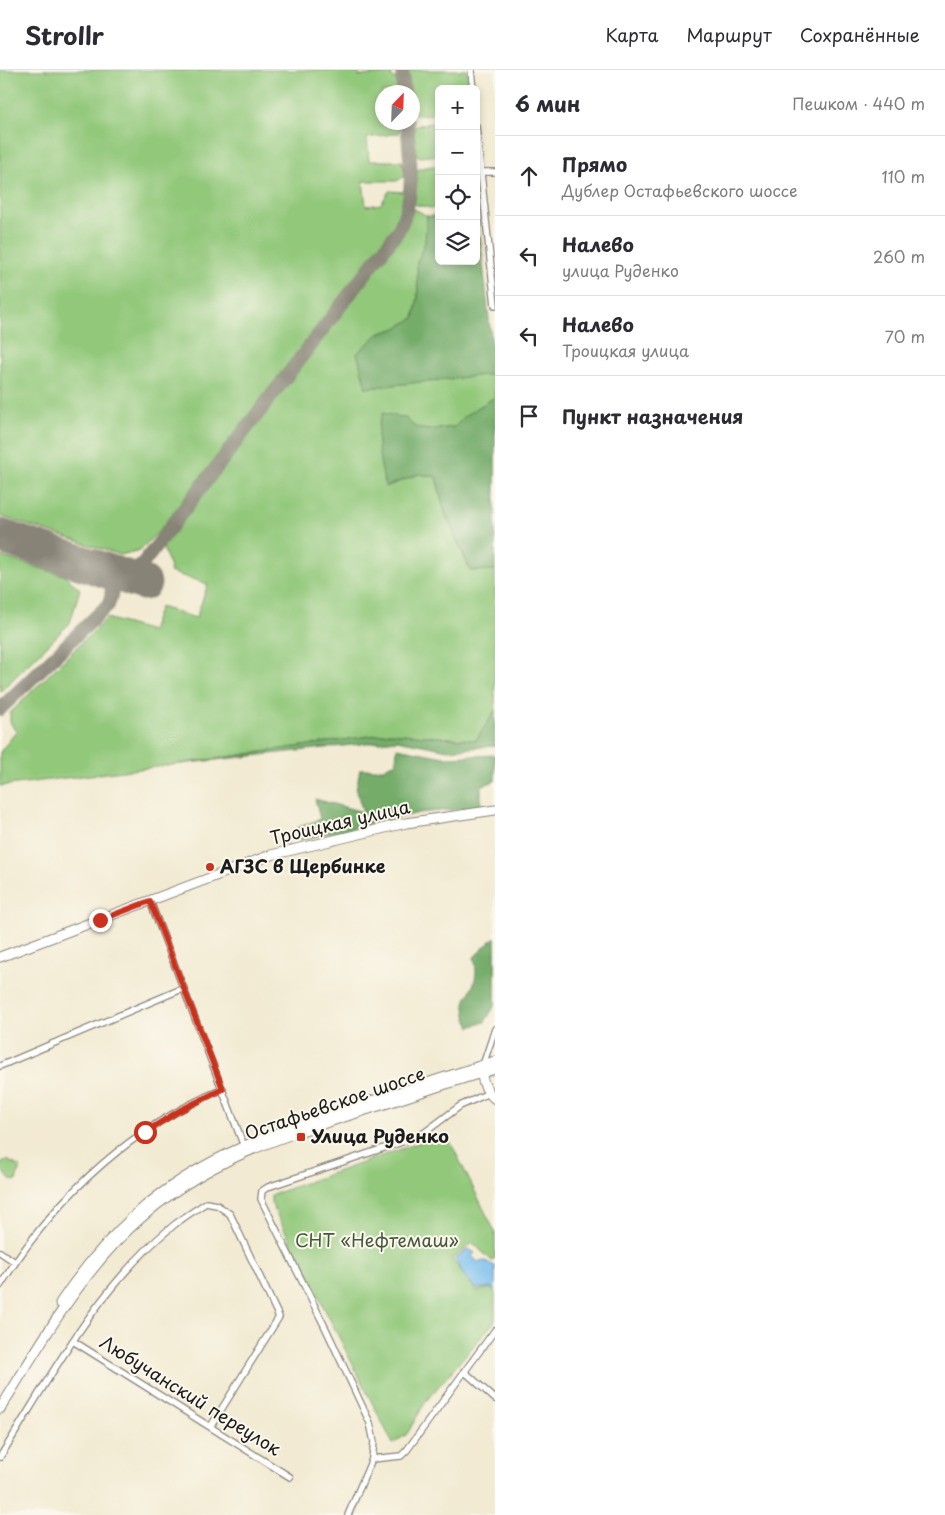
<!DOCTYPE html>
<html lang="ru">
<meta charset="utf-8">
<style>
:root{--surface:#fff;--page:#f7f7f7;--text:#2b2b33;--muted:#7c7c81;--line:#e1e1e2}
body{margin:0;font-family:"Playpen Sans",sans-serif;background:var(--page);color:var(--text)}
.controls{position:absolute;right:15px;top:15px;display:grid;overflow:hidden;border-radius:8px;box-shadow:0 2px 8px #0003}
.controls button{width:45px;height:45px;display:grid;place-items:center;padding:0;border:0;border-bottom:1px solid var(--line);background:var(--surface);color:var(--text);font:25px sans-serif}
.compass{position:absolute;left:375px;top:15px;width:45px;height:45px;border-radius:50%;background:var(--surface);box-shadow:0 2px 8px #0003;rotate:23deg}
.stop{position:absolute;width:15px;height:15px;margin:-11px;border:4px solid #c8321e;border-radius:50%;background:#fff}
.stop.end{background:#c8321e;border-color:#fff;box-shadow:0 1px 5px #0008}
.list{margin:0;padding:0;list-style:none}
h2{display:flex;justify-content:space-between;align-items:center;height:65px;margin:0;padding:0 20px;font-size:21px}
h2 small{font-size:16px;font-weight:400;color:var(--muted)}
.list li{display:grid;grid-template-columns:32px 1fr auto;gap:15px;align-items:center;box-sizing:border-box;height:80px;padding:0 20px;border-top:1px solid var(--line)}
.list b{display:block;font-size:19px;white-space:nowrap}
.list p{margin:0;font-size:16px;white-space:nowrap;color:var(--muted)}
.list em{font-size:16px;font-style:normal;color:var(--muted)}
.icon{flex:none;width:28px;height:28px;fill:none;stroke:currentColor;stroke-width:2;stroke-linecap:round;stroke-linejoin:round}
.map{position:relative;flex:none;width:495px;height:1445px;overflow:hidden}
header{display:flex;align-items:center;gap:30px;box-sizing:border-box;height:70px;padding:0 25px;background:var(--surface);border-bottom:1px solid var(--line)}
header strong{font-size:24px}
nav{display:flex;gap:28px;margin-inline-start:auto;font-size:18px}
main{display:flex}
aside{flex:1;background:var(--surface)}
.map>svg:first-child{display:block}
</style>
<header>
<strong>Strollr</strong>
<nav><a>Карта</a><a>Маршрут</a><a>Сохранённые</a></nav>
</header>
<main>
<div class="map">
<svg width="495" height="1445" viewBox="0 0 495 1445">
<rect width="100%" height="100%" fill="#fbf7ec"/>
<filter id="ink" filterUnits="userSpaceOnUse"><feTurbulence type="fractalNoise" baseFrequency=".02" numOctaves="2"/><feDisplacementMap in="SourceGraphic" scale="10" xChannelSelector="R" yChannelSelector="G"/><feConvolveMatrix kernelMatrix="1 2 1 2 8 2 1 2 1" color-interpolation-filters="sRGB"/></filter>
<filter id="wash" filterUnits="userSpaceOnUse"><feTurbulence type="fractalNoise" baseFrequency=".0096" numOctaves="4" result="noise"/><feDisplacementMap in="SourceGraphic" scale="20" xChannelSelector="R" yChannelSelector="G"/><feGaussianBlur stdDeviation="1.12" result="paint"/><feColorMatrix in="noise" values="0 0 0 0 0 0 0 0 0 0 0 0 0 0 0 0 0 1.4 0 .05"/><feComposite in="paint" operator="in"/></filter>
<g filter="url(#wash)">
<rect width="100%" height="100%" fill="#f2ead2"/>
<g fill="#92c87a" stroke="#57724b">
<path d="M0,0H358L359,6L391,3L392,8H396L397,22H382V52L400,53L399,63L367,68L369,91H402L405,106L397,111H363L366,136L381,134L389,121L406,122L394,156L158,462L140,480L121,485L0,446Z"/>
<path d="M407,0H467L468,19H439V44L417,45L413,43L412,22H409Z"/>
<path d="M439,52V85L420,87L416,84L413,58L419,55Z"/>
<path d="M439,95V140L413,134L415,102L421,98Z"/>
<path d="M413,138L427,146L425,172L417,192L418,227L414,248L394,259L378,264L366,318L495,304V327L466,345L454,357L423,360L412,356L386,417L419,404L436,407L445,443L470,501L495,500V641L476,670L390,663L180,694L0,716V682L16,662L10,652V643L107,548L151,561L160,537L196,548L208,514L170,502C170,492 164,484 162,473L389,178L401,163Z"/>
<path d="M0,486L65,506L80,519L70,553L0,622Z"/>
<path d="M446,1063L495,1162V1189L492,1191L473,1173L452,1189L477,1221L491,1218L495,1222V1251L426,1331L407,1364L393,1374L271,1133V1125Z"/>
<path d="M7,1090L20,1097L16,1111L10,1110L1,1099L2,1093Z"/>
</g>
<g fill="#75ac6a" stroke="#486443">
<path d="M427,146H439V191H476V166H480L495,304L366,318L357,283L378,264L394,259L414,248L418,227L417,192L425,172Z"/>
<path d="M495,327V500L471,501L445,443L436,407L419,404L385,417C381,393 372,366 383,343L406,348C418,365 435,359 454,357L466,345Z"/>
<path d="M495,641V676L448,680L397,670L180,694L390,663L476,670Z"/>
<path d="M397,678L444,687L495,685V711L481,716V737L419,743L301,770L297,758L320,749L315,729L363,742L356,720L360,699H383L396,692Z"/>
<path d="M495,867V935L485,952L470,957C457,923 473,930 476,903C476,898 475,892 474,887Z"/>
</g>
<path fill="#78beef" stroke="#4a6d86" d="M468,1179L475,1183L472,1186L478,1192L485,1191L495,1196V1221L491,1217L477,1219L465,1207L455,1189Z"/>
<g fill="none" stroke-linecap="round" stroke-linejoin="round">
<g stroke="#878377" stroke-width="14">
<path d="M402,0L404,22"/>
<path d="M125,506L141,496L398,161C417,126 410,91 407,52"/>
<path d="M0,639L108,535C115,520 112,508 99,498"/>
</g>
<path stroke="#878377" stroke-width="35" d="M0,466L144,513"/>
</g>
</g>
<g filter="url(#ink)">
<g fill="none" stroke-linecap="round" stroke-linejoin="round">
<g stroke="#878377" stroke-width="8">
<g id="street">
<path d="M471,0L473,19"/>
<path d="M476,56L495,235"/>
<path d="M481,102H495"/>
<path d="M150,831L245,1079"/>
<path d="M483,995L495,959"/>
<path d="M0,996L184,918"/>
<path d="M0,1182L15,1192"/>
<path d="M0,1216C54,1129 128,1059 223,1019"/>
<path d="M73,1271L290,1407"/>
<path d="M464,1301L495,1329"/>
<path d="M0,1387C51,1306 98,1216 174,1155C184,1147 195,1140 206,1133L217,1135L230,1144L279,1247L211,1356"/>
<path d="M372,1389L401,1386L407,1380L495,1260"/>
<path d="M348,1445L372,1389L374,1372L370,1353L326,1259L261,1129L262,1121L268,1117L411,1069L424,1063L460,1036L489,1023"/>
</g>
</g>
<g stroke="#878377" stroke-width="11">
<g id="secondary">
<path d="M0,887L271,785L406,753L495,740"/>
<path d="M482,998C481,1010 486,1021 495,1029"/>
<path d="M60,1233C82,1200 107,1170 136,1144C202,1085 283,1059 365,1033C409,1019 452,1005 495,991"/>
<path d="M0,1339C36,1281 70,1221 117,1171C190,1094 271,1070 369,1039C411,1026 453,1011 495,999"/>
</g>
</g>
<use href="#street" stroke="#fff" stroke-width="5.5"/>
<use href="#secondary" stroke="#fff" stroke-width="9"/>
</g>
</g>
<g fill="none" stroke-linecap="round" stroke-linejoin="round" filter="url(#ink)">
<path stroke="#c8321e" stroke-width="6" d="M100,850L150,831L223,1019L179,1041L145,1062"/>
</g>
<g fill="#c8321e" stroke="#fbf7ec" stroke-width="2">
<circle cx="210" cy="797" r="5"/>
<rect x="296" y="1062" width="10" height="10" rx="2.5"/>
</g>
<g text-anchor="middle" stroke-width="4" stroke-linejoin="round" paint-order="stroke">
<g font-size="18" fill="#1c1c1c" stroke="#fbf7ec">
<text transform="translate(340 753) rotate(-13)" y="6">Троицкая улица</text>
<text transform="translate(335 1034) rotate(-19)" y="6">Остафьевское шоссе</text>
<text transform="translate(190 1326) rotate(32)" y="6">Любучанский переулок</text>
</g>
<g font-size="18" font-weight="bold" fill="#1c1c1c" stroke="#fbf7ec" text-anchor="start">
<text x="220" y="803">АГЗС в Щербинке</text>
<text x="311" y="1073">Улица Руденко</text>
</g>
<g font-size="18" fill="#45583d" stroke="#fbf7ec">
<text x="377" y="1177">СНТ «Нефтемаш»</text>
</g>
</g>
</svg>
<div class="controls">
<button>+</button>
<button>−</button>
<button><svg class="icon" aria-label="locate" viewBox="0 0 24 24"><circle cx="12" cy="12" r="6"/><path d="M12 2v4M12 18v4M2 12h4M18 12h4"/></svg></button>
<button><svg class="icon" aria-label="layers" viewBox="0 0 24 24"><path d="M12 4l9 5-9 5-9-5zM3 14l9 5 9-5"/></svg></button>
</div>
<svg class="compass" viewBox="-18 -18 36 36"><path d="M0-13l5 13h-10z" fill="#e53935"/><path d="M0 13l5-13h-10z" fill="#7c7c81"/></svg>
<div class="stop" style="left:145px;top:1062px"></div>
<div class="stop end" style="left:100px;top:850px"></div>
</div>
<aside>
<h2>6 мин<small>Пешком · 440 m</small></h2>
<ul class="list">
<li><svg class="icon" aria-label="ahead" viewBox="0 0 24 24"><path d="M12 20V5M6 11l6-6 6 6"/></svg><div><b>Прямо</b><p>Дублер Остафьевского шоссе</p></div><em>110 m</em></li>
<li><svg class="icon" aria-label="left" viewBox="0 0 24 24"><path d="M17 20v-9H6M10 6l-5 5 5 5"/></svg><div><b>Налево</b><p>улица Руденко</p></div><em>260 m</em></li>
<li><svg class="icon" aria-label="left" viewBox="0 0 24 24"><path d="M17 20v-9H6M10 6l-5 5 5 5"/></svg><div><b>Налево</b><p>Троицкая улица</p></div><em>70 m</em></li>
<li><svg class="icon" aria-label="arrive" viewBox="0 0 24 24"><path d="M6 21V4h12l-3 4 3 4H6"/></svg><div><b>Пункт назначения</b></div></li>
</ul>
</aside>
</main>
